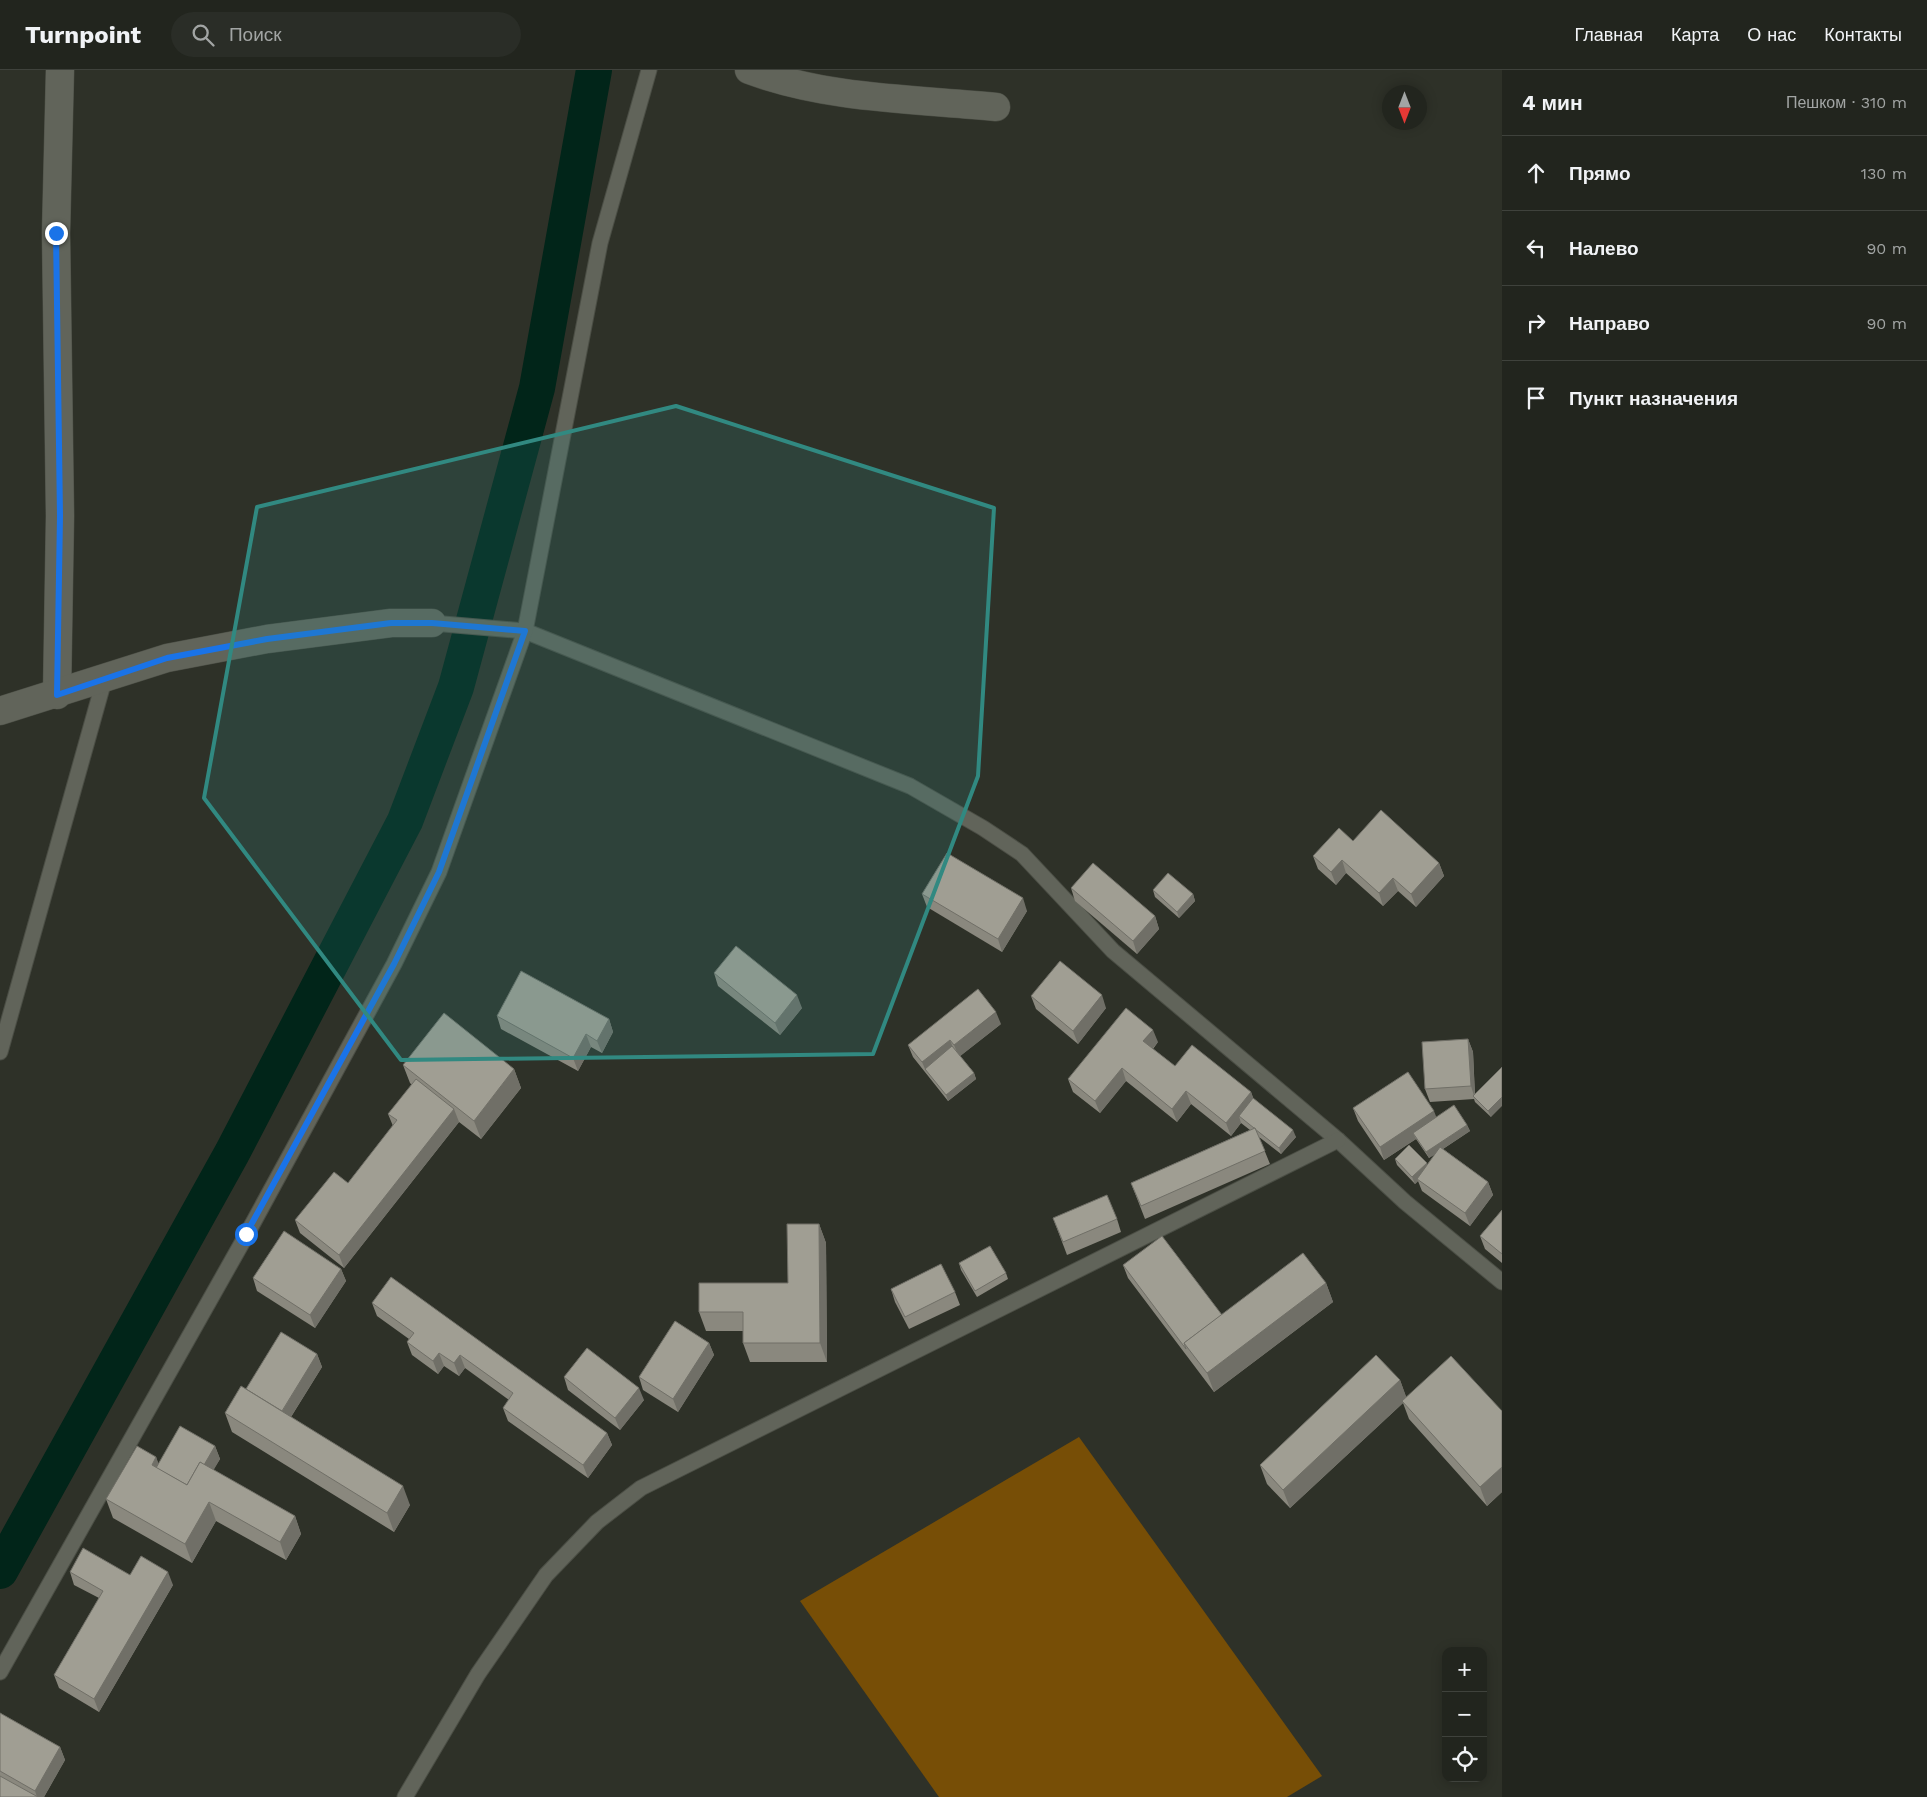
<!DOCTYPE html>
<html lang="ru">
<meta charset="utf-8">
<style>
:root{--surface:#22251e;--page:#2a2d27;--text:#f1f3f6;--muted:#a2a5a4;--line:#3f423c}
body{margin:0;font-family:"Work Sans",sans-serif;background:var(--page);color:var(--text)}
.controls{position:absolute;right:15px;bottom:15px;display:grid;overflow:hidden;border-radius:10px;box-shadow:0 2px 12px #0003}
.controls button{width:45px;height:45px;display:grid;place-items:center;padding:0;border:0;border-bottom:1px solid var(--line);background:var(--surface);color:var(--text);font:25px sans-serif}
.compass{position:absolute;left:1382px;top:15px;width:45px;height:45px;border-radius:50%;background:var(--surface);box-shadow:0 2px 12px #0003;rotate:180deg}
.stop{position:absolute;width:15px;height:15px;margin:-11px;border:4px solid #1a73e8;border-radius:50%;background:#fff}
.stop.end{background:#1a73e8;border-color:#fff;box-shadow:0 1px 5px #0008}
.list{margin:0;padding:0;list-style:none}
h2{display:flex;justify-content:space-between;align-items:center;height:65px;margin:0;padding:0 20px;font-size:21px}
h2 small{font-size:16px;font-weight:400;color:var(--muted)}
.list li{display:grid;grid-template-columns:32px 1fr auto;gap:15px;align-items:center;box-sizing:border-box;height:75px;padding:0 20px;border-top:1px solid var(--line)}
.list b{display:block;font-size:19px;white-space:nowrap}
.list em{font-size:16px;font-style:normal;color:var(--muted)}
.icon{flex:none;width:28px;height:28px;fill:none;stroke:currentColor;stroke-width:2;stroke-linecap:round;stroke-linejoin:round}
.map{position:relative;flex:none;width:1502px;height:1727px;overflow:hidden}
header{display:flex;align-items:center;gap:30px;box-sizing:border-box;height:70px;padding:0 25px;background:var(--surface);border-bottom:1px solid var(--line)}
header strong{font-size:24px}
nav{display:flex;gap:28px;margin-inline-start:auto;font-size:18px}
.search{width:350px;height:45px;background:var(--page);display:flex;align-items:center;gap:12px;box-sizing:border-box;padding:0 18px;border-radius:28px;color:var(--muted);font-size:19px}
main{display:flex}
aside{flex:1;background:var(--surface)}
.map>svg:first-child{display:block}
</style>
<header>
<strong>Turnpoint</strong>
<div class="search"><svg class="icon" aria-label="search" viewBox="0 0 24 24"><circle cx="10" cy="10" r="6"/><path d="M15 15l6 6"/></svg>Поиск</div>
<nav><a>Главная</a><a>Карта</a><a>О нас</a><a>Контакты</a></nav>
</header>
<main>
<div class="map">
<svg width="1502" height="1727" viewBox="0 0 1502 1727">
<rect width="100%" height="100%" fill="#2e3128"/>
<path fill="#774e06" d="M1079,1367L1322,1706L1287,1727H939L800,1531Z"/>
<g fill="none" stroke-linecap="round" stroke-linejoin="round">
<path stroke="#012519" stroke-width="36" d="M0,1501L232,1083L405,751L456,617L537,318L594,0"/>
<g stroke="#4b4e45" stroke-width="17">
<g id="service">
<path d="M432,553L525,561L910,716L983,758L1022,784L1113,881L1338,1070L1405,1132L1502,1212"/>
<path d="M0,982L105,607"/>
<path d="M0,1602L247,1164L394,894L439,802L525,561L600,173L649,0"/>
<path d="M405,1727L478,1604L546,1505L597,1452L641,1418L1338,1070"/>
</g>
</g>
<g stroke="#4b4e45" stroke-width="29">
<g id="minor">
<path d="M749,0C827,29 913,29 996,37"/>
<path d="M57,625L60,446L56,163L60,0"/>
<path d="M0,641L167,588L267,569L391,553H432"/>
</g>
</g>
<use href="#service" stroke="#61645a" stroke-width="15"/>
<use href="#minor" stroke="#61645a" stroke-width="28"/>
</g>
<g fill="#8a887e">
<path d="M1353,771L1439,793L1444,806L1416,837L1398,821L1383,836L1346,803L1336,815L1318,799L1313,786Z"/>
<path d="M1071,818L1155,846L1159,859L1137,884L1075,831Z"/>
<path d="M1153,820L1193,824L1195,831L1179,848L1155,827Z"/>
<path d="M922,824L1027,841L1002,882L927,837Z"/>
<path d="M714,903L802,938L780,965L718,916Z"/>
<path d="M1031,926L1106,938L1078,974L1036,939Z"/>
<path d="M497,946L609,949L613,962L602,983L591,977L578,1001L501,959Z"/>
<path d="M1001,954L960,986L974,1003L976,1009L948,1031L913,987L908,975Z"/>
<path d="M1468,969L1473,982L1475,1024L1502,997L1491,1047L1475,1032L1474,1029L1430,1032L1425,1019Z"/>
<path d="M1158,972L1153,979L1175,996L1251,1022L1253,1028L1296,1067L1281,1084L1259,1067L1270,1094L1145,1149L1131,1113L1250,1060L1241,1053L1231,1066L1191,1034L1177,1052L1126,1011L1100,1043L1073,1022L1068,1009Z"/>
<path d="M403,995L514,999L521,1018L481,1069L459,1052L344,1198L300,1163L295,1150L348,1113L393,1056L388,1044L412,1015L410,1013Z"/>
<path d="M1353,1038L1437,1047L1467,1055L1470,1061L1443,1079L1488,1112L1493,1125L1470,1156L1422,1121L1418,1111L1415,1114L1397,1095L1395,1089L1427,1093V1095L1435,1084L1429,1088L1416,1069L1384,1090L1358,1051Z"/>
<path d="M1502,1140V1193L1485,1179L1480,1166Z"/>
<path d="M1053,1148L1117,1149L1121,1162L1067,1185Z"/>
<path d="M819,1154L826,1173L827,1292H750L743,1273V1261H706L699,1242L788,1213Z"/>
<path d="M959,1193L1006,1203L1008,1209L977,1227L961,1200Z"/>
<path d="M1123,1195L1222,1245L1326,1213L1333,1232L1214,1322L1128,1208Z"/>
<path d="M341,1199L346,1211L315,1258L257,1221L253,1208Z"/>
<path d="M891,1219L955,1222L960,1235L909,1259L895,1232Z"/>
<path d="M372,1233L607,1363L612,1375L588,1408L508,1351L503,1338L509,1330L465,1298L459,1306L444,1296L438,1304L412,1285L407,1272L409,1269L377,1246Z"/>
<path d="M709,1273L714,1285L678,1342L643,1320L639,1307Z"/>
<path d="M317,1284L322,1297L291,1347L410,1435L394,1462L232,1362L225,1343Z"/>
<path d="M564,1307L644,1330L620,1360L568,1320Z"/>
<path d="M1400,1310L1406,1327L1502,1341V1422L1487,1436L1409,1349L1403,1333L1290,1438L1267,1414L1260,1395Z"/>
<path d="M215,1376L220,1389L213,1400L295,1446L301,1464L286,1490L216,1451L192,1493L113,1448L106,1429L156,1387L158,1393Z"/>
<path d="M70,1502L130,1505L173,1515L99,1642L59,1618L54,1605L99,1528L74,1515Z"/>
<path d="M0,1643L60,1677L65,1690L44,1727H0Z"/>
</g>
<g fill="#706f67">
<path d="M1342,790L1346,803L1336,815L1331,802Z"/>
<path d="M1439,793L1444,806L1416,837L1411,824Z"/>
<path d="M1393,808L1398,821L1383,836L1379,823Z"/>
<path d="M1193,824L1195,831L1179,848L1177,842Z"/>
<path d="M1023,828L1027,841L1002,882L998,869Z"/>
<path d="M1155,846L1159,859L1137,884L1133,871Z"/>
<path d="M797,925L802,938L780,965L775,953Z"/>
<path d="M1102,925L1106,938L1078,974L1073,961Z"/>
<path d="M996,942L1001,954L959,987L954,975Z"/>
<path d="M609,949L613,962L602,983L597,971Z"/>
<path d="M1153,960L1158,972L1148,984L1143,971Z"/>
<path d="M586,964L591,977L578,1001L573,988Z"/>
<path d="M1468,969L1473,982L1475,1029L1471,1016Z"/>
<path d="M950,970L955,983L925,999L922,992Z"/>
<path d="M1122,998L1126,1011L1100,1043L1095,1031Z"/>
<path d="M514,999L521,1018L481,1069L474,1051Z"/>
<path d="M974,1003L976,1009L948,1031L946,1025Z"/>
<path d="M1186,1021L1191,1034L1177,1052L1172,1039Z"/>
<path d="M1251,1022L1256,1035L1239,1046L1241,1053L1231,1066L1226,1053Z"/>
<path d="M1502,1027V1036L1491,1047L1488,1041Z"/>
<path d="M454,1039L459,1052L344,1198L339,1185Z"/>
<path d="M1434,1041L1439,1054L1413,1063L1416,1069L1384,1090L1380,1077Z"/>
<path d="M1467,1055L1470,1061L1429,1088L1426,1082Z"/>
<path d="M1293,1060L1296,1067L1281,1084L1279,1078Z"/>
<path d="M1427,1093L1429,1099L1417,1109L1418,1111L1415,1114L1412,1107Z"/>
<path d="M1488,1112L1493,1125L1470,1156L1465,1143Z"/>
<path d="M819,1154L826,1173L827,1292L820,1273Z"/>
<path d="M341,1199L346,1211L315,1258L310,1245Z"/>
<path d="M1326,1213L1333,1232L1214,1322L1207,1303Z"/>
<path d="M709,1273L714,1285L678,1342L673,1329Z"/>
<path d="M439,1283L444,1296L438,1304L433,1291Z"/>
<path d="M317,1284L322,1297L284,1358L280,1345Z"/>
<path d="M460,1285L465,1298L459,1306L454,1293Z"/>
<path d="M1400,1310L1407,1329L1402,1331L1403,1333L1290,1438L1283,1420Z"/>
<path d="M639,1318L644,1330L620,1360L615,1348Z"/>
<path d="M607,1363L612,1375L588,1408L583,1395Z"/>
<path d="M215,1376L220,1389L194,1434L189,1421Z"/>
<path d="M156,1387L163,1406L152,1395Z"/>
<path d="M1502,1397V1422L1487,1436L1480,1417Z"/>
<path d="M403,1416L410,1435L394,1462L387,1443Z"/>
<path d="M209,1432L216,1451L192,1493L185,1474Z"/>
<path d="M295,1446L301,1464L286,1490L280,1472Z"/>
<path d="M168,1502L173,1515L99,1642L94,1629Z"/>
<path d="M60,1677L65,1690L44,1727H37L35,1721Z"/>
</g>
<g fill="#a09e93" stroke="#706f67">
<path d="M1381,740L1439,793L1411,824L1393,808L1379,823L1342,790L1331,802L1313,786L1339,758L1353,771Z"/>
<path d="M947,783L1023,828L998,869L922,824Z"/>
<path d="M1093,793L1155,846L1133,871L1071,818Z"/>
<path d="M1168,803L1193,824L1177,842L1153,820Z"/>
<path d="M736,876L797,925L775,953L714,903Z"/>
<path d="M1060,891L1102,925L1073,961L1031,926Z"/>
<path d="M521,901L609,949L597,971L586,964L573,988L497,946Z"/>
<path d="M978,919L996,942L954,975L950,970L922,992L908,975Z"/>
<path d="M1126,938L1153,960L1143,971L1175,996L1192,975L1251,1022L1226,1053L1186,1021L1172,1039L1122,998L1095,1031L1068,1009Z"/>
<path d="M444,943L514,999L474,1051L403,995Z"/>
<path d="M1468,969L1471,1016L1425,1019L1422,972Z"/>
<path d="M952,976L974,1003L946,1025L925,999Z"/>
<path d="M1502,997V1027L1488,1041L1473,1026Z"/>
<path d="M1408,1002L1434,1041L1380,1077L1353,1038Z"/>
<path d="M416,1009L454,1039L339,1185L295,1150L334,1102L348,1113L397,1050L388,1044Z"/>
<path d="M1253,1028L1293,1060L1279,1078L1255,1059V1058H1254L1239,1046Z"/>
<path d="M1454,1035L1467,1055L1426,1082L1413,1063Z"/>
<path d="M1255,1058L1265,1081L1141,1136L1131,1113Z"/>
<path d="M1409,1075L1427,1093L1412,1107L1395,1089Z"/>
<path d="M1440,1077L1488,1112L1465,1143L1417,1109Z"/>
<path d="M1107,1125L1117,1149L1063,1172L1053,1148Z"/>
<path d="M1502,1140V1184L1480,1166Z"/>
<path d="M787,1154H819L820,1273H743V1242H699V1213H788Z"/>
<path d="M284,1161L341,1199L310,1245L253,1208Z"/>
<path d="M1162,1166L1222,1245L1184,1273L1186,1279L1123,1195Z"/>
<path d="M990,1176L1006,1203L975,1221L959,1193Z"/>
<path d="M1303,1183L1326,1213L1207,1303L1184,1273Z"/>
<path d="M941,1194L955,1222L905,1247L891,1219Z"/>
<path d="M391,1207L607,1363L583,1395L503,1338L513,1323L460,1285L454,1293L439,1283L433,1291L407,1272L414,1263L372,1233Z"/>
<path d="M675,1251L709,1273L673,1329L639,1307Z"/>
<path d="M281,1262L317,1284L282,1341L246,1319Z"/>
<path d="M587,1278L639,1318L615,1348L564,1307Z"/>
<path d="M1376,1285L1400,1310L1283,1420L1260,1395Z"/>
<path d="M1451,1286L1502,1341V1397L1480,1417L1402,1331Z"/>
<path d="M241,1316L403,1416L387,1443L225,1343Z"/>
<path d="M180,1356L215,1376L204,1395L200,1392L187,1415L156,1398Z"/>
<path d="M137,1376L156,1387L152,1395L187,1415L200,1392L295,1446L280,1472L209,1432L185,1474L106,1429Z"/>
<path d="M83,1478L130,1505L141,1486L168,1502L94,1629L54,1605L103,1521L70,1502Z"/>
<path d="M0,1643L60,1677L35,1721L0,1701Z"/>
<path d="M0,1706L38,1727H0Z"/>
</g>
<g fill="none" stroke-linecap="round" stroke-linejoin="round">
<path stroke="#1a73e8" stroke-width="6" d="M56,163L60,446L57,625L167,588L267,569L391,553H432L525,561L439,802L394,894L246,1164"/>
</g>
<path fill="#318981" fill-opacity="0.2" stroke="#318981" stroke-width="4" stroke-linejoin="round" d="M676,336L994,438L978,706L873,984L401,990L204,728L257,437Z"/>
</svg>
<div class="controls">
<button>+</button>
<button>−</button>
<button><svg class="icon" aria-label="locate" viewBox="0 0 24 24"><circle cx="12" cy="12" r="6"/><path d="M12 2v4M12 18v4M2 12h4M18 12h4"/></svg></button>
</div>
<svg class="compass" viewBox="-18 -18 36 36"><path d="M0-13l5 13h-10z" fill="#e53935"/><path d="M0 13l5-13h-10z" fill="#a2a5a4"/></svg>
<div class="stop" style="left:246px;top:1164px"></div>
<div class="stop end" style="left:56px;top:163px"></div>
</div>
<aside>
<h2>4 мин<small>Пешком · 310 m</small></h2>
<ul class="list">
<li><svg class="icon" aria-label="ahead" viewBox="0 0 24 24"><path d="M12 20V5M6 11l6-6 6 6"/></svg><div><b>Прямо</b></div><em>130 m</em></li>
<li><svg class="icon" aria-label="left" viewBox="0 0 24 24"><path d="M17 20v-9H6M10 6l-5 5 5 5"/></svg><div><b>Налево</b></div><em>90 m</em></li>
<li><svg class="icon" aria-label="right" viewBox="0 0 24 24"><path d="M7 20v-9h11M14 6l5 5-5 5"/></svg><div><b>Направо</b></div><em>90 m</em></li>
<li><svg class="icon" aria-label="arrive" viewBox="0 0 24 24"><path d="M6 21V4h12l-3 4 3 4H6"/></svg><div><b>Пункт назначения</b></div></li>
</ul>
</aside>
</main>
